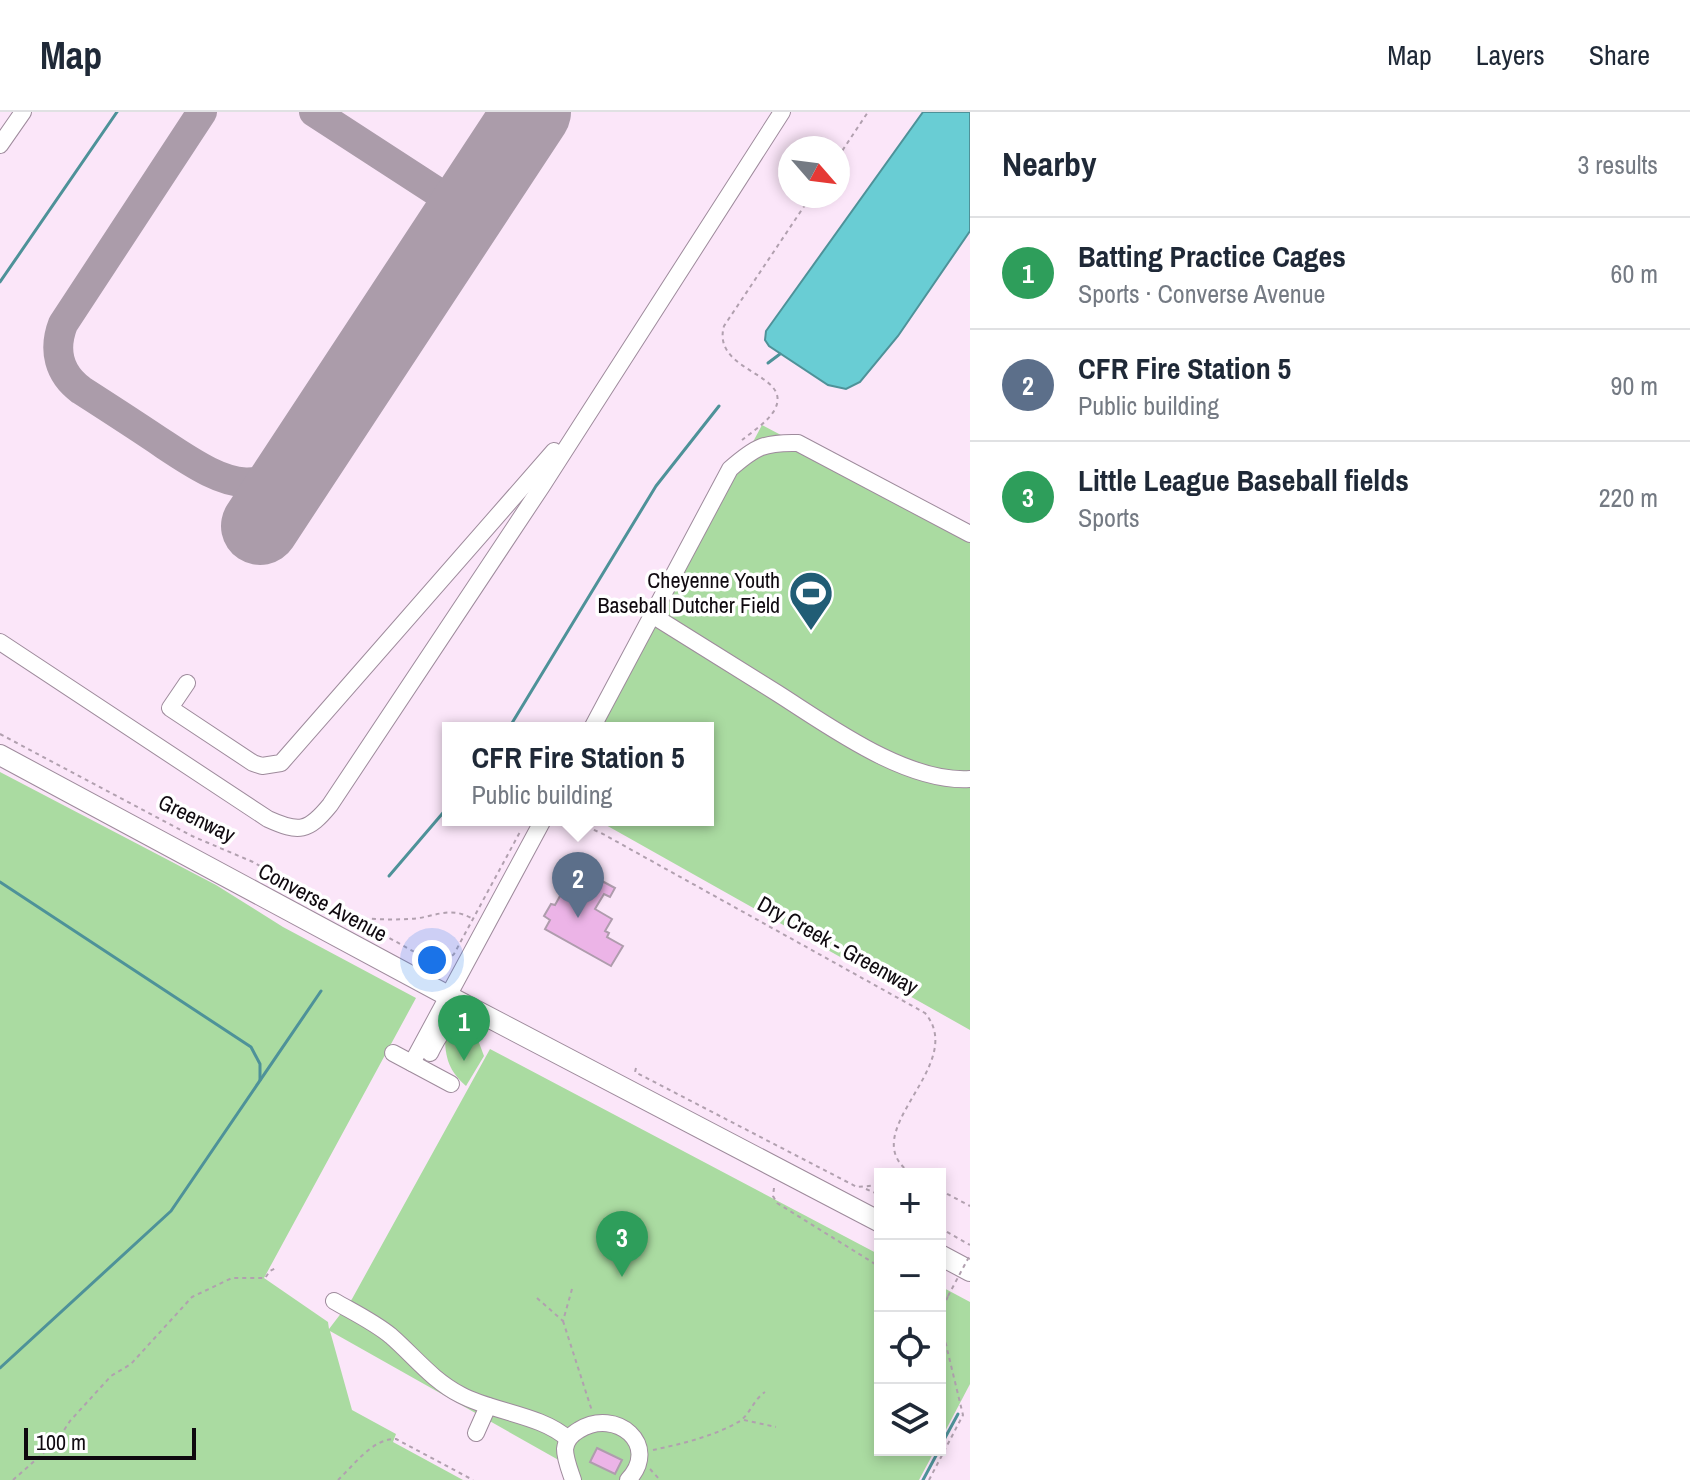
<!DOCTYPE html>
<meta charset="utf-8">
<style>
:root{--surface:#fff;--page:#f6f6f7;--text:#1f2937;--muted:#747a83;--line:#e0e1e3;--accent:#215d75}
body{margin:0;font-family:"Archivo Narrow",sans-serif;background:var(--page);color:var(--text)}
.controls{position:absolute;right:24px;bottom:24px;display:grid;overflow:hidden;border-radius:0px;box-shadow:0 4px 12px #0003}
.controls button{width:72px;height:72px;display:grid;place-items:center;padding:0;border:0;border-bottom:2px solid var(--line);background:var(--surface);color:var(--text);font:40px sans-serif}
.compass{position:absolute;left:778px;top:24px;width:72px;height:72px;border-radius:50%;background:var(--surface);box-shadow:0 4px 12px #0003;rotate:118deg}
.scale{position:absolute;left:24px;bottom:20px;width:172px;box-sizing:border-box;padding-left:8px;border:4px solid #0f090f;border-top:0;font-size:22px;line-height:28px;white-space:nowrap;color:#0f090f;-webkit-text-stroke:6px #fff;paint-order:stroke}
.you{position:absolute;left:432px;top:848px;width:28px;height:28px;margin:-20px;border:6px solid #fff;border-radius:50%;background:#1a73e8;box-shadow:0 0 0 12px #1a73e833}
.badge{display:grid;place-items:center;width:52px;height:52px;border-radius:50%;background:var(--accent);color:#fff;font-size:26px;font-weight:700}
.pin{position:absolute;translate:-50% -66px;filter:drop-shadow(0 2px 4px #0008)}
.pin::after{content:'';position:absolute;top:42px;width:28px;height:24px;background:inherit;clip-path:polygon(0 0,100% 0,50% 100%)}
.popup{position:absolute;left:442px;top:610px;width:272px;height:104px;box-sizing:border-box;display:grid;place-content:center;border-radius:0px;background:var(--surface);filter:drop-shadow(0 2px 6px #0005);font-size:26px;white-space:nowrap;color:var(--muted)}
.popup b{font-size:30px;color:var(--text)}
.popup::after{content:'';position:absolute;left:50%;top:100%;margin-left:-16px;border:16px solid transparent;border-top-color:var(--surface)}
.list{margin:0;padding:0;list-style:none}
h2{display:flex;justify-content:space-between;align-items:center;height:104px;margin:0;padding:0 32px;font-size:34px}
h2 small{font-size:26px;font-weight:400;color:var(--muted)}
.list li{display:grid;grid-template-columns:52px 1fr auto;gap:24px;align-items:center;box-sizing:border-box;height:112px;padding:0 32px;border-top:2px solid var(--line)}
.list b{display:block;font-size:30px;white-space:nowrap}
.list p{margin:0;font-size:26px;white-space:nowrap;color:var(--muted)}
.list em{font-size:26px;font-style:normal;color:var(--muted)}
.icon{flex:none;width:44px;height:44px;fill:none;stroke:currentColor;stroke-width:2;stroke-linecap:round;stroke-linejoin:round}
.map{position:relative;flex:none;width:970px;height:1368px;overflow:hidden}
header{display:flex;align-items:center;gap:48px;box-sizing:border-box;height:112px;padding:0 40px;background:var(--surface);border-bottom:2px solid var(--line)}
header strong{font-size:38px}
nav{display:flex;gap:44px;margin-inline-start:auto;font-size:28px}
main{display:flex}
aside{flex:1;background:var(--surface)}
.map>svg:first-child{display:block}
</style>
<header>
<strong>Map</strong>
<nav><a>Map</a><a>Layers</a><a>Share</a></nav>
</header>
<main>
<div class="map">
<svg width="970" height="1368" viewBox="0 0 970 1368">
<rect width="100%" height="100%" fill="#fbe6f9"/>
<g fill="#aadba1">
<path d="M762,313L970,423V918L597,708H708V616H601Z"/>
<path d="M0,660L216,773L283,815L416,886L264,1166L328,1210L329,1217L352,1187L490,937L880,1143V1338H935L919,1368H573L571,1355L330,1219L352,1298L396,1322L393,1330L463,1368H0Z"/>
<path d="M445,924L478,928L484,944L466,974C449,959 445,946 445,924Z"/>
<path d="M940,1174L970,1190V1272L940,1329Z"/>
</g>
<path fill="#69cdd4" stroke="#4e9299" stroke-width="2" d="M923,0H970V119L898,224L860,270L846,277L828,273L769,234L765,228L766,219Z"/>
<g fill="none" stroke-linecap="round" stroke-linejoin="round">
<g stroke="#4e9299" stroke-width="3">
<path d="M0,170L117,0"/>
<path d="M768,251L780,242"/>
<path d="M509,616L656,374L719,294"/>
<path d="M389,764L448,695"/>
<path d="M0,770L251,935L260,952V968"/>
<path d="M0,1256L171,1099L321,879"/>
<path d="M940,1335L958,1302"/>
<path d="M923,1368L939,1338"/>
</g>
<g stroke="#ab9caa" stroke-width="30">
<path d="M202,0L63,212C53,238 59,262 81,278C109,296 137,314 165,333C231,377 263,392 319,323"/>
<path d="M314,0L445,85C466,90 476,81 489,66"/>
</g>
<path stroke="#ab9caa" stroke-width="78" d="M260,414L532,0"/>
</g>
<g fill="#ecb4e7" stroke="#af9cad" stroke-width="2">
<path d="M576,755L615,776L610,785L604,782L595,797L612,807L605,819L609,821L607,825L623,834L611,854L545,817L550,808L544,804L551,792L555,793Z"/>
<path d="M597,1336L622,1348L615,1362L590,1350Z"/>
</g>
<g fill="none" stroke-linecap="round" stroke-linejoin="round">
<g stroke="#9e8b9c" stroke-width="18">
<g id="minor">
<path d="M0,33L23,0"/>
<path d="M652,503C694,529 735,555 777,581C829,614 906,671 970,667"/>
<path d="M0,530L268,707C299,721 308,720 330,693L542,374L782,0"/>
<path d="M187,571L170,596L253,651L262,654L281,651L554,339"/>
<path d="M592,616L730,357C755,335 764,330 798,331L970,422"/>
<path d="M393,941L451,972"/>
<path d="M430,941C447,906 451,910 488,905"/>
<path d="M412,951L543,708"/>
<path d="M334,1189C353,1200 374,1210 391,1224C415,1245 432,1268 461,1283C493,1300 542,1303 568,1327"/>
<path d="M476,1321L488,1294"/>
<path d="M573,1368C570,1359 565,1347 565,1337C566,1328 572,1322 579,1318C616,1295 661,1333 628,1368"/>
</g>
</g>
<g stroke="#9e8b9c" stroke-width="22">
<g id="major">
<path d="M0,643L450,885L880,1110"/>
<path d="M940,1143L970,1159"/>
</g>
</g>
<g stroke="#b1a0af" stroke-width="2" stroke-dasharray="4 4" stroke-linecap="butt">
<path d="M838,45L868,0"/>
<path d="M742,328C752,320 769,309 775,297C793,261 711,260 724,214L811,84"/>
<path d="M0,622L192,724L253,750L436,852L445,850L454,842L520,720"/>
<path d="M572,708L603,722L925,901C970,954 850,1021 912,1062"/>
<path d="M356,806C373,807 391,808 408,807C431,807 448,793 471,806"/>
<path d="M636,956L635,960L857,1075L880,1073"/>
<path d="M774,1076L773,1084L777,1091L880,1155"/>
<path d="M866,1077L880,1083"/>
<path d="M940,1078L970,1094"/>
<path d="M940,1116L970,1133"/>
<path d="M537,1186L563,1209L572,1177"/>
<path d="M563,1209L592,1299"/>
<path d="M744,1308L776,1315"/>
<path d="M653,1338C681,1332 715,1324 740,1309C750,1302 754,1287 765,1280"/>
<path d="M650,1357L660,1368"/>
<path d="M13,1368L57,1329L70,1309L111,1264L131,1252L192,1185L232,1166H265L270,1159L276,1156"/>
<path d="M338,1368C354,1353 373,1326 396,1327L473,1368"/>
<path d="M929,1368L963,1303L941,1212V1201L948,1184"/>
</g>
<use href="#minor" stroke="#fff" stroke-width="16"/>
<use href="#major" stroke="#fff" stroke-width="20"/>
<path stroke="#b1a0af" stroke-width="2" stroke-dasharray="4 4" stroke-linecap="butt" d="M948,1184L970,1143"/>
</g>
<defs>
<g id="stadium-pin" transform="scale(2.3)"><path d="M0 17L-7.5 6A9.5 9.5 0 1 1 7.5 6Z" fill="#215d75" stroke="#fff"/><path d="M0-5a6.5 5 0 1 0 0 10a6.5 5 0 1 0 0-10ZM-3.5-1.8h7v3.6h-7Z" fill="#fff"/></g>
</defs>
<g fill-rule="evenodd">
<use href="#stadium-pin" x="811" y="481"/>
</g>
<g text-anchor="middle" stroke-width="7" stroke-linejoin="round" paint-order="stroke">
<g font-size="22" fill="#0f090f" stroke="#fff" text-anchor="end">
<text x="780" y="476">Cheyenne Youth<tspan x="780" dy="25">Baseball Dutcher Field</tspan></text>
</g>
<g font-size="22" fill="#0f090f" stroke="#fff">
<text transform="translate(197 706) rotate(26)" y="8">Greenway</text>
<text transform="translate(323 790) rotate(28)" y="8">Converse Avenue</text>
<text transform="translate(838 833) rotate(29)" y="8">Dry Creek - Greenway</text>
</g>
</g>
</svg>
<div class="controls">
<button>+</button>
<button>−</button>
<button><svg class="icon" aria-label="locate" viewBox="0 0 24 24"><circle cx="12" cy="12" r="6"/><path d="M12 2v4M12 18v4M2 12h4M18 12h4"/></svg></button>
<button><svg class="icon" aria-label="layers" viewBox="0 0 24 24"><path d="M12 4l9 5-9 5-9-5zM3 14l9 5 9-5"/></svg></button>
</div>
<svg class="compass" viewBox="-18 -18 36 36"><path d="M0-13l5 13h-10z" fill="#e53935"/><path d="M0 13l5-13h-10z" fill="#747a83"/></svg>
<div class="scale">100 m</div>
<div class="you"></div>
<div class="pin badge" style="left:464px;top:949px;background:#2e9e5b">1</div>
<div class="pin badge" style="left:578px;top:806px;background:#5c6f8a">2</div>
<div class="popup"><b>CFR Fire Station 5</b>Public building</div>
<div class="pin badge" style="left:622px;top:1165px;background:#2e9e5b">3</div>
</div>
<aside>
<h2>Nearby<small>3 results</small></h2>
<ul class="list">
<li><span class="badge" style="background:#2e9e5b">1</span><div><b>Batting Practice Cages</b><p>Sports · Converse Avenue</p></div><em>60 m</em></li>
<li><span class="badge" style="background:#5c6f8a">2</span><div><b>CFR Fire Station 5</b><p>Public building</p></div><em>90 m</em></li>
<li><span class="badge" style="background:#2e9e5b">3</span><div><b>Little League Baseball fields</b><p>Sports</p></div><em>220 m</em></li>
</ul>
</aside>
</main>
